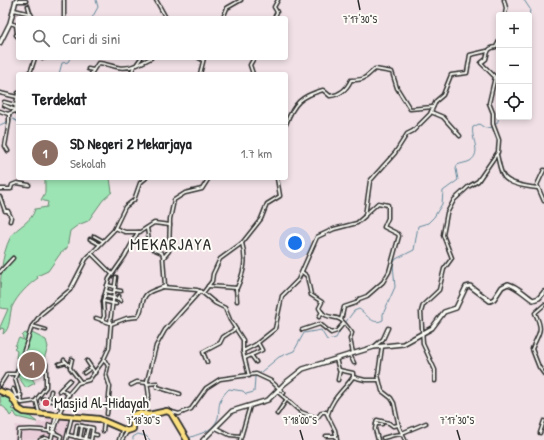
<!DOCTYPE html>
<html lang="id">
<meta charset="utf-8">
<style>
:root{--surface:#fff;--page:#f2f2f2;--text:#202124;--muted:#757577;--line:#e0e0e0;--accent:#db2777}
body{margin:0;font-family:"Patrick Hand",sans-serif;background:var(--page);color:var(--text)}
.controls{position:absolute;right:12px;top:12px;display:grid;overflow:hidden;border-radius:4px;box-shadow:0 2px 6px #0003}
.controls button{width:36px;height:36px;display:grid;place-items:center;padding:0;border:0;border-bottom:1px solid var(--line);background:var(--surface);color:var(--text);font:20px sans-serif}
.you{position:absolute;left:295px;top:243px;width:14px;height:14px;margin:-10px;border:3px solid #fff;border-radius:50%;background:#1a73e8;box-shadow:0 0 0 6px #1a73e833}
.badge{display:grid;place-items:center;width:26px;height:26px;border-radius:50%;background:var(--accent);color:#fff;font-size:13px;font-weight:700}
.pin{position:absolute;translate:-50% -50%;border:2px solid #fff;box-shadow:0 1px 4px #0006}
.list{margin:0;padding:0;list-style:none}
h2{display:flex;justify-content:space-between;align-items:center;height:52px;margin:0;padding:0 16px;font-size:17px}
h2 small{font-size:13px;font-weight:400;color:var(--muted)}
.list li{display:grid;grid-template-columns:26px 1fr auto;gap:12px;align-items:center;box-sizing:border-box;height:56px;padding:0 16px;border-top:1px solid var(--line)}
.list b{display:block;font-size:15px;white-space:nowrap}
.list p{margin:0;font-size:13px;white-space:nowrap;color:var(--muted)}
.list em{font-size:13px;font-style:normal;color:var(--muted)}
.icon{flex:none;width:22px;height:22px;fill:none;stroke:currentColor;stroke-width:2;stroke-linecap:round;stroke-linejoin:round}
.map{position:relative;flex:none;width:544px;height:440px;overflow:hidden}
.search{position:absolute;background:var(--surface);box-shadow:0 2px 6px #0003;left:16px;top:16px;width:272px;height:44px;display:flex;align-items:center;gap:10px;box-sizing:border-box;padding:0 14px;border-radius:4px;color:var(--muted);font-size:15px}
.panel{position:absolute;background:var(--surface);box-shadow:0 2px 6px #0003;left:16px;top:72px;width:272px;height:108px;border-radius:4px}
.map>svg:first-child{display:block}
</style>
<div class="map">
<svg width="544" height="440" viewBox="0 0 544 440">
<rect width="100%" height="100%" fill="#f1e1e6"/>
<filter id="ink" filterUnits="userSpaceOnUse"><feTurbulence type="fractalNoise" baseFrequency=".025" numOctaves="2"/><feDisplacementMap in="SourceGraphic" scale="8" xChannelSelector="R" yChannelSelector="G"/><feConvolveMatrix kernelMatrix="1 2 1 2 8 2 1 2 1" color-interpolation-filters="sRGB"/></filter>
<g filter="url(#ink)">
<path fill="#e9ceda" d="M44,415L70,418L65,440H14L15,425L36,427L37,422H46Z"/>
<g fill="#9ce4b3" stroke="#64886f">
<path d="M45,178H110L112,192L103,200L88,221L78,225L70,231L67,248L60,254L48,271L37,276L38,278C28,285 17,296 12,307C9,315 11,329 3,334L4,329L1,328L0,330V327L8,309L0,308C0,284 0,257 11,236C18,226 32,222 35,209L47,207L48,202L41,200L45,193Z"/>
<path d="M30,332L46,340L48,347L43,362L16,358L17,351L14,349L16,347L15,346L19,338L24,340L22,336L25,333L29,334Z"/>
<path d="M26,369L35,383L26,388L17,375Z"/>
<path d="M7,395L15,405L11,409L15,410L16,406L37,422L17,417L14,412L10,416L6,409L1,405L0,396L6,397Z"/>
</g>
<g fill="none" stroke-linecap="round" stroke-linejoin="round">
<g stroke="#62899c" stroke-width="1">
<path d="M524,0L530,9L529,18"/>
<path d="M92,18L98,7L96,0"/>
<path d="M59,74L62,63L68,62L70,58"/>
<path d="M0,125L13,119L18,122"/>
<path d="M345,323L354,311L359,309C367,314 372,326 383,320V314L395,287L393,264L396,259L414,250L418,226L428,223L434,217L442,204L443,191L458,180L456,169L457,165C462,163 466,163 470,161C483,152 470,138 473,127L479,124L485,128L494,127L498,121L499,112"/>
<path d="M189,438C197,434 208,433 214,425C224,413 212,405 229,389L243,391L246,394L254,392L255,377L279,357L294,351L304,333L321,330L327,340L336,338L343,325"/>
<path d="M133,440V437L138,434L146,436L150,440"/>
</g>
<g stroke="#2b2b2b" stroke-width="5">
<g id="minor">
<path d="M156,0L166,18"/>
<path d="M504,0L506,8L505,15"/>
<path d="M16,1H26"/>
<path d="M28,6L30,13"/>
<path d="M14,10L31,14L33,18"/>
<path d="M64,18V0"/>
<path d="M223,18L227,8L241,0"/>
<path d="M274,18L277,12L274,7L278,0"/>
<path d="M10,23L16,25L17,33"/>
<path d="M16,35L18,37"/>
<path d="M43,58H44"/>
<path d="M199,58L203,60"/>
<path d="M137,65L151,58"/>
<path d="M88,69L93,70"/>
<path d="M27,74L31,70L35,58"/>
<path d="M91,74L98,63C113,64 120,72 136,65L141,58"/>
<path d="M131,74L134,66"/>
<path d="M200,74L204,58"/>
<path d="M253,74L250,65L254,58"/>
<path d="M0,93L17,97"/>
<path d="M4,102L15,105"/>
<path d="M4,105L15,110"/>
<path d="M0,111L8,114L15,111L18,113"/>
<path d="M15,111L18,93"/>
<path d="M431,112L443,117L460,136"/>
<path d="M286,124C294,103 301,96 323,90L330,96C340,95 347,89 351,80C366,80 364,78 375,69L392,72L397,88L410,109L433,107"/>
<path d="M8,151L5,146L9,122V114"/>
<path d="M497,155C499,162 500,172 504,177C511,185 528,187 538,188"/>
<path d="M544,170L537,185L544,201"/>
<path d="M0,189H11L12,185L17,183L29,185"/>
<path d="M0,197L5,211H8L11,217L10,221"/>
<path d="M115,228L125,232H140L154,223L170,225"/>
<path d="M147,228L149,241L153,249L162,253L163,256"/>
<path d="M94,236L103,241"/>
<path d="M90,239L99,244"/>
<path d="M91,253L112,274"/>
<path d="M0,272L13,258"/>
<path d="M302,272L307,276L311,295L322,302L319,308C325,320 334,315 341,320C344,322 349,329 352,333L350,339L353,353"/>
<path d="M107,285L115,287"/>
<path d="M208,286L237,288C244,272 247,260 242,243"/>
<path d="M163,287L197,290L203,293L212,281L213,274L220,259L242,243L261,219L267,204L280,196L277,178"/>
<path d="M236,288L237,301"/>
<path d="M115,290L121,291"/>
<path d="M106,291L114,293"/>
<path d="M203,293L215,303L225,308L230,320L243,340V352L249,376"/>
<path d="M104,296L117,299L119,296"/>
<path d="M118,298L121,301"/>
<path d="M103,301L116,304"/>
<path d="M544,305L535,313C544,332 539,331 532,349L539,367L544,374"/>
<path d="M319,317L322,312"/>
<path d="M96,318L110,323"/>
<path d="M341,320L344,307L356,303L359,299L367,296L383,282L389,272L399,236L398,234L384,227L388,218V205L378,203L365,215"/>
<path d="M102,321L104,316L103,301L109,279L125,256L138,232"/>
<path d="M110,323L116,277"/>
<path d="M32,326L46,330"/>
<path d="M302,330L320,324L331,333L337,331L343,324"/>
<path d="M375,346L383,339L388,328"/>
<path d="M382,347L378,375L382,391L391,398L394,403L399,427L405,440"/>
<path d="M243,351L255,345L275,329L282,296L298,280L317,237L334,229L357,223L365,216L370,181L395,153L407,134L413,131L430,114L436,101L443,95L451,75L467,73L470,55L487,51"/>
<path d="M251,355L256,362"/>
<path d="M350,355L354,363"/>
<path d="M245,358L262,350L258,343"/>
<path d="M72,359L70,368L80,381"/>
<path d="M104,359L108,366L106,375L110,387L107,414"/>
<path d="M336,359L339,370L353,373V377L365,380H379"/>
<path d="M64,360L69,365"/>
<path d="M87,361L95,373"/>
<path d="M19,362L26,364L29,361L46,364V387L36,400L39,412"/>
<path d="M207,362L203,352L220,343L223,337L235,329"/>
<path d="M59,364L66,362"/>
<path d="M84,373L91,368"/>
<path d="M338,380L340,370"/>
<path d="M435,381V370L423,344L421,312L423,305L439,290L444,269L452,258L443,235L447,213L454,200L468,187L478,181L498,152L499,140L493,124V113L489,103L495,77L481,63L486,59C488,51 488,48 496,47L499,41"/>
<path d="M147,384L157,383V387L180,394"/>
<path d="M0,385L7,374H16"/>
<path d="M131,385L137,382L147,383"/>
<path d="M13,389L16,396L21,395"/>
<path d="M61,389L70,380"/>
<path d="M59,391L61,389L69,395"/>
<path d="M277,391L301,412L317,418L322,412H326L335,430L337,440"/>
<path d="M7,392C14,393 16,402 22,403L15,378L32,326L41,314L70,290L86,259L114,230L125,207L134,200L140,183L146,178"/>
<path d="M43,399L58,402V405L62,407"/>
<path d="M49,399L51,391"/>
<path d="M22,403L36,401"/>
<path d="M172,412L179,414L191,409L206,388L220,379L256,374L271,381L284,393"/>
<path d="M145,413L147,401L149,396L147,381L156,346L165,330L200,291"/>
<path d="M59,414L67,396L78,383L89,380L103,361L109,348L111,324L127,318L137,317C144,311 140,300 147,294C151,290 159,289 165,286L163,258L169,251L170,219L174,200L185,193L202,189L209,178"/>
<path d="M277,414L287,399"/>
<path d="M328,414C332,398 344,390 353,377"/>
<path d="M376,424H382"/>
<path d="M216,428L230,435L240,436"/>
<path d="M49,431V425L54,426"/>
<path d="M103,431L104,422"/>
<path d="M52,432L56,416"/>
<path d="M54,432L59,416"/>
<path d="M402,433L426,423"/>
<path d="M540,433L544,421"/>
<path d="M92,434L97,435"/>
<path d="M68,435L89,440"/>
<path d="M326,436H336"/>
<path d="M75,437L77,425L87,427"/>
<path d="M80,438L82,426"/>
<path d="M383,438L394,435L403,434"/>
<path d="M18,440L19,430C32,429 50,429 61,436L60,440"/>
<path d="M40,440L45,438L51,440L53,432"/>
<path d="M66,440L72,416"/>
<path d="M85,440L88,427L93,428L91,440"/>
<path d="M119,440L122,430"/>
<path d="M122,440L127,432"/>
<path d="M240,440L250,406"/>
<path d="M378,440L375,429L377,420L389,423L393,426L399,425"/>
</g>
</g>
<g stroke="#2b2b2b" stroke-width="6">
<g id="tertiary">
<path d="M0,43L10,23L16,0"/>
<path d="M203,440L232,411L268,400L284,384L303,369L374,347L403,344L432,328L444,312L456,308L466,287L470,286L490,301L494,299L502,287L508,284C517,286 525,295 533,300L539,298L544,292"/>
</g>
</g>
<g stroke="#2b2b2b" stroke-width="8">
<path id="trunk" d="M0,391L11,396L19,409L24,412L99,419L127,431L133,429V415L139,413L149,415L167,411L171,413L187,440"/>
</g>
<use href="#minor" stroke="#fdfcf7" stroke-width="2"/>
<use href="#tertiary" stroke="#fdfcf7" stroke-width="3"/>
<use href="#trunk" stroke="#fce080" stroke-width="4.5"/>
</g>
</g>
<path fill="none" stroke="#2b2b2b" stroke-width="1.5" d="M358,0L360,10M143,430L146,440M300,430L303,440M457,430L460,440"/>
<circle fill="#d1495b" stroke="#fdfcf7" stroke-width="1.5" cx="46" cy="403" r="4"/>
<g text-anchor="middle" stroke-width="4" stroke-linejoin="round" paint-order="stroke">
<g font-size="15" fill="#2b2b2b" stroke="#fdfcf7" text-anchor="start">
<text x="54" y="408">Masjid Al-Hidayah</text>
</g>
<g font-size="17" letter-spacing="1" fill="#2b2b2b" stroke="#fdfcf7">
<text x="171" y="250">MEKARJAYA</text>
</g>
</g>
<g font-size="10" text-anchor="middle" fill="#2b2b2b" stroke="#fdfcf7" stroke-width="4" stroke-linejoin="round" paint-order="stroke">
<text x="360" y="23">7°17'30"S</text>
<text x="143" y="424">7°18'30"S</text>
<text x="300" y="424">7°18'00"S</text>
<text x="457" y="424">7°17'30"S</text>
</g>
</svg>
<div class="controls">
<button>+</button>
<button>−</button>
<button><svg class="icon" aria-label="locate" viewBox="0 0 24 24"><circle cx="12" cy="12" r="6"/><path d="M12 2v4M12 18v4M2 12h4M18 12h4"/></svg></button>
</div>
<div class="you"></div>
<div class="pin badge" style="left:32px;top:365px;background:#8d6e63">1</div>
<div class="search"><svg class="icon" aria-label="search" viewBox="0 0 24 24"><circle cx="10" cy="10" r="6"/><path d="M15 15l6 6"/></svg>Cari di sini</div>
<section class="panel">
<h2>Terdekat<small></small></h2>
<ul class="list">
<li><span class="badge" style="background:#8d6e63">1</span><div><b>SD Negeri 2 Mekarjaya</b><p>Sekolah</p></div><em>1.7 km</em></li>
</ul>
</section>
</div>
